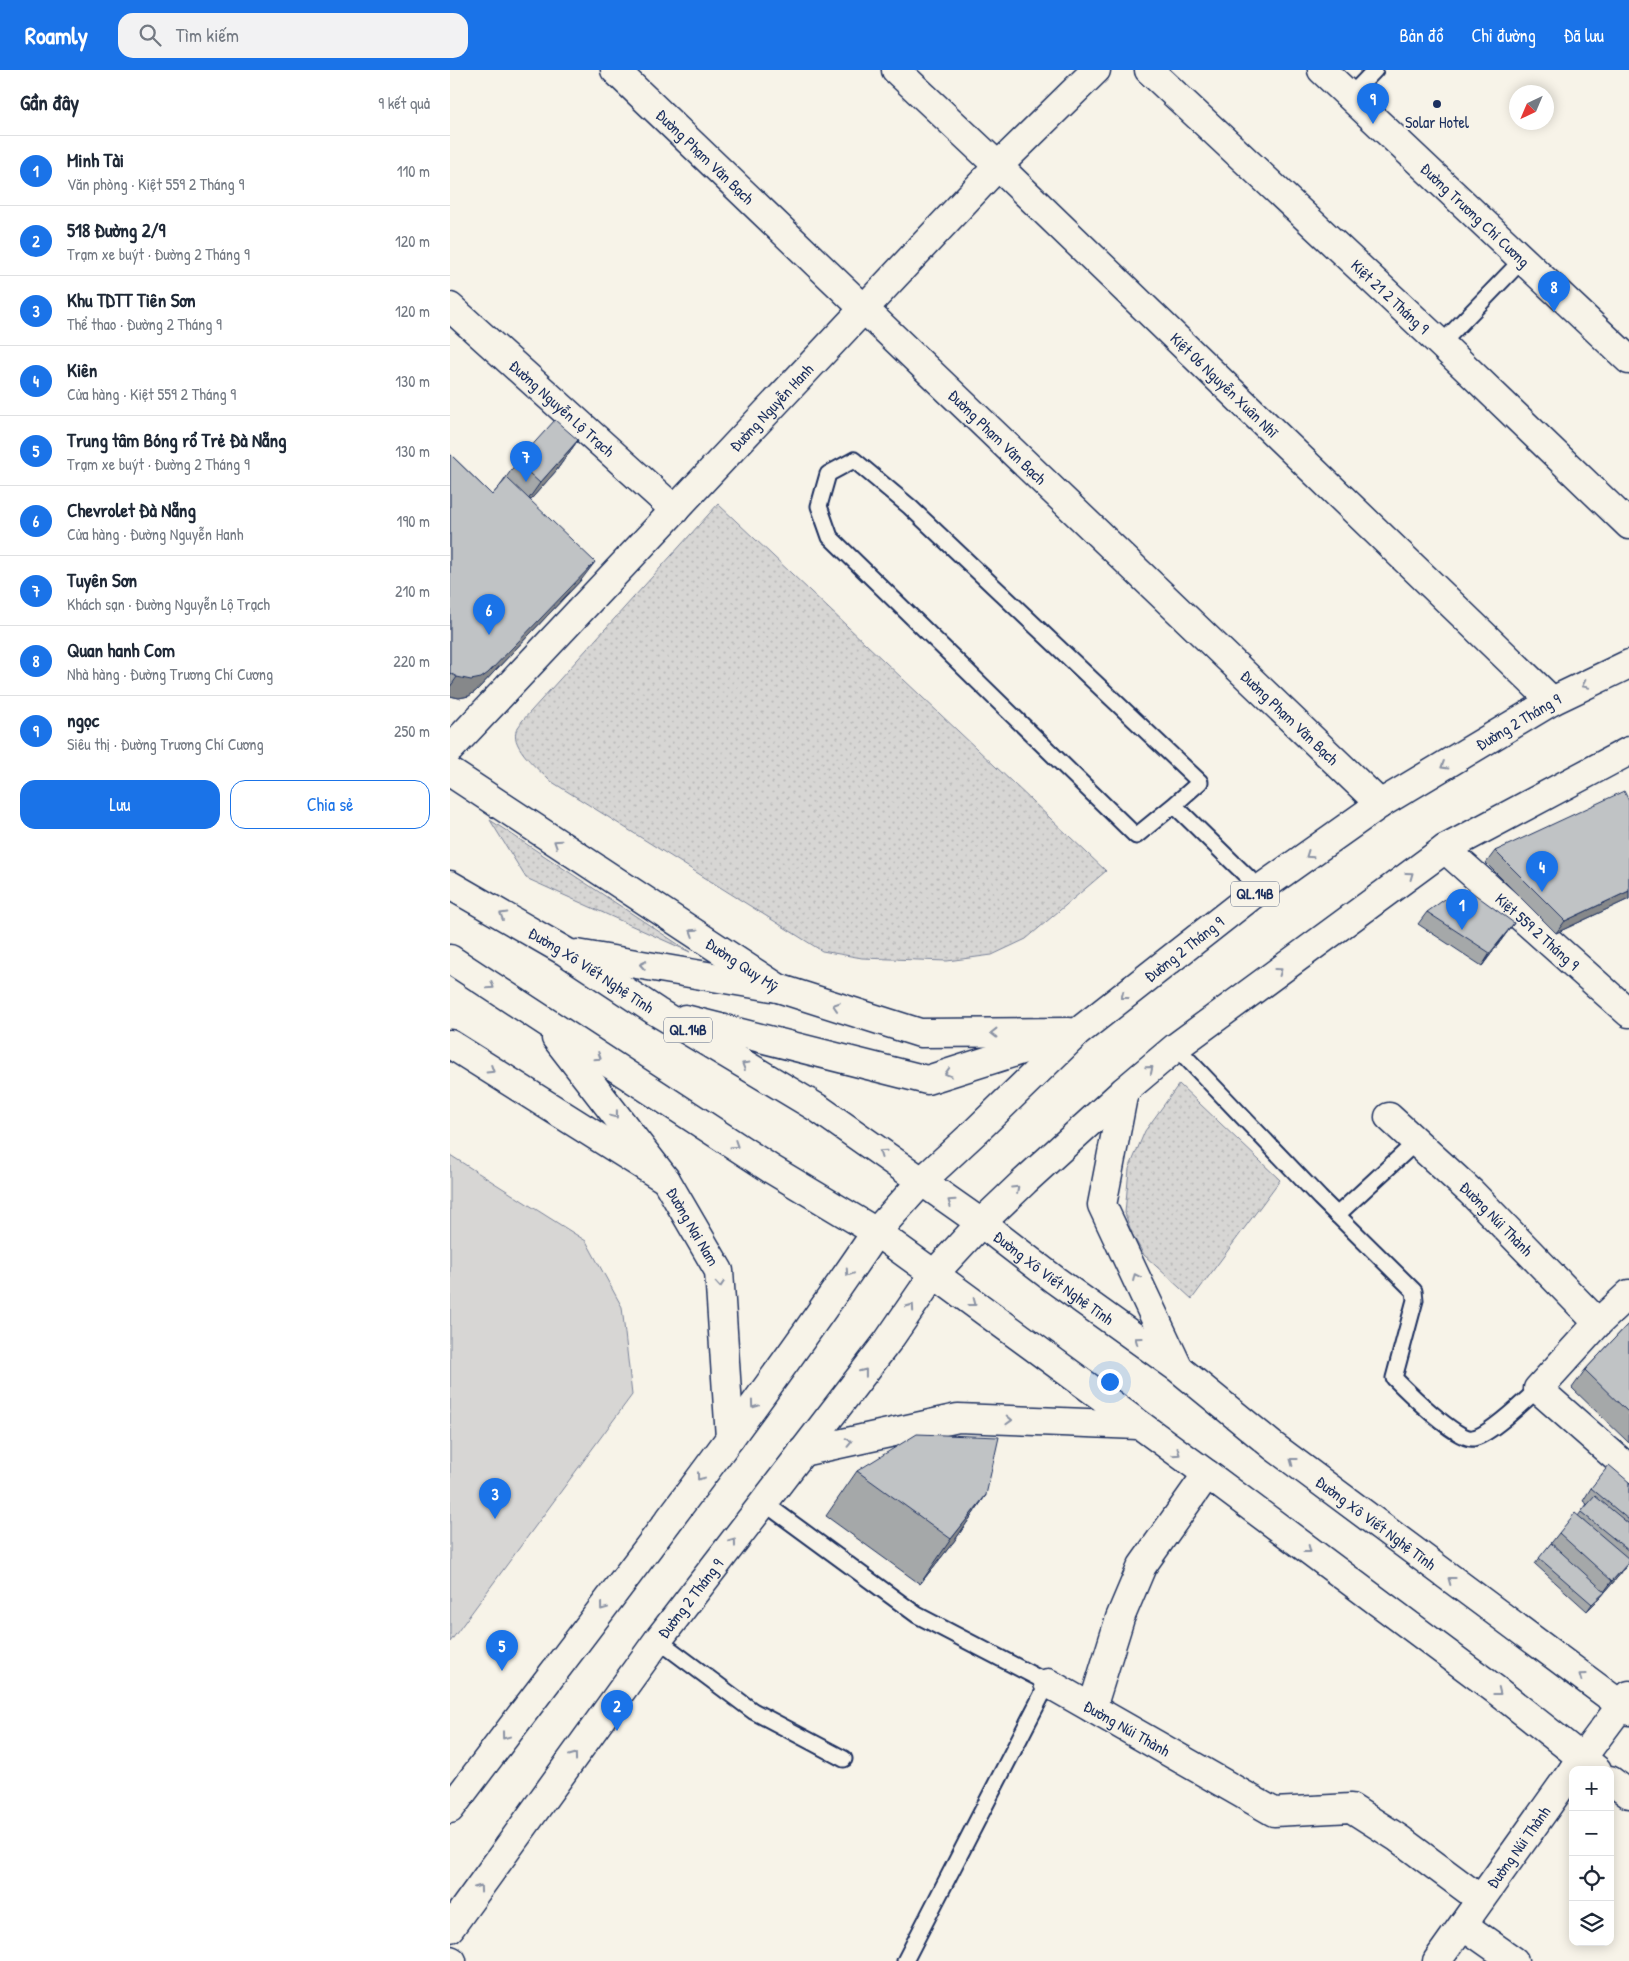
<!DOCTYPE html>
<html lang="vi">
<meta charset="utf-8">
<style>
:root{--surface:#fff;--page:#f2f2f3;--text:#1f2937;--muted:#747a83;--line:#e0e1e3;--accent:#1a73e8}
body{margin:0;font-family:"Patrick Hand",sans-serif;background:var(--page);color:var(--text)}
.controls{position:absolute;right:15px;bottom:15px;display:grid;overflow:hidden;border-radius:10px;box-shadow:0 2px 12px #0003}
.controls button{width:45px;height:45px;display:grid;place-items:center;padding:0;border:0;border-bottom:1px solid var(--line);background:var(--surface);color:var(--text);font:25px sans-serif}
.compass{position:absolute;left:1059px;top:15px;width:45px;height:45px;border-radius:50%;background:var(--surface);box-shadow:0 2px 12px #0003;rotate:224deg}
.you{position:absolute;left:659px;top:1311px;width:18px;height:18px;margin:-12px;border:4px solid #fff;border-radius:50%;background:#1a73e8;box-shadow:0 0 0 8px #1a73e833}
.badge{display:grid;place-items:center;width:32px;height:32px;border-radius:50%;background:var(--accent);color:#fff;font-size:16px;font-weight:700}
.pin{position:absolute;translate:-50% -41px;filter:drop-shadow(0 1px 2px #0008)}
.pin::after{content:'';position:absolute;top:26px;width:18px;height:15px;background:inherit;clip-path:polygon(0 0,100% 0,50% 100%)}
.list{margin:0;padding:0;list-style:none}
h2{display:flex;justify-content:space-between;align-items:center;height:65px;margin:0;padding:0 20px;font-size:21px}
h2 small{font-size:16px;font-weight:400;color:var(--muted)}
.list li{display:grid;grid-template-columns:32px 1fr auto;gap:15px;align-items:center;box-sizing:border-box;height:70px;padding:0 20px;border-top:1px solid var(--line)}
.list b{display:block;font-size:19px;white-space:nowrap}
.list p{margin:0;font-size:16px;white-space:nowrap;color:var(--muted)}
.list em{font-size:16px;font-style:normal;color:var(--muted)}
.actions{display:flex;gap:10px;padding:15px 20px}
.actions a{flex:1;padding:11px 0;border:1px solid var(--accent);border-radius:15px;text-align:center;font-size:18px;color:var(--accent)}
.actions .main{background:var(--accent);color:#fff}
.icon{flex:none;width:28px;height:28px;fill:none;stroke:currentColor;stroke-width:2;stroke-linecap:round;stroke-linejoin:round}
.map{position:relative;flex:none;width:1179px;height:1891px;overflow:hidden}
header{display:flex;align-items:center;gap:30px;box-sizing:border-box;height:70px;padding:0 25px;background:var(--accent);color:#fff}
header strong{font-size:24px}
nav{display:flex;gap:28px;margin-inline-start:auto;font-size:18px}
.search{width:350px;height:45px;background:var(--page);display:flex;align-items:center;gap:12px;box-sizing:border-box;padding:0 18px;border-radius:15px;color:var(--muted);font-size:19px}
main{display:flex}
aside{flex:1;background:var(--surface)}
.map>svg:first-child{display:block}
</style>
<header>
<strong>Roamly</strong>
<div class="search"><svg class="icon" aria-label="search" viewBox="0 0 24 24"><circle cx="10" cy="10" r="6"/><path d="M15 15l6 6"/></svg>Tìm kiếm</div>
<nav><a>Bản đồ</a><a>Chỉ đường</a><a>Đã lưu</a></nav>
</header>
<main>
<aside>
<h2>Gần đây<small>9 kết quả</small></h2>
<ul class="list">
<li><span class="badge">1</span><div><b>Minh Tài</b><p>Văn phòng · Kiệt 559 2 Tháng 9</p></div><em>110 m</em></li>
<li><span class="badge">2</span><div><b>518 Đường 2/9</b><p>Trạm xe buýt · Đường 2 Tháng 9</p></div><em>120 m</em></li>
<li><span class="badge">3</span><div><b>Khu TDTT Tiên Sơn</b><p>Thể thao · Đường 2 Tháng 9</p></div><em>120 m</em></li>
<li><span class="badge">4</span><div><b>Kiên</b><p>Cửa hàng · Kiệt 559 2 Tháng 9</p></div><em>130 m</em></li>
<li><span class="badge">5</span><div><b>Trung tâm Bóng rổ Trẻ Đà Nẵng</b><p>Trạm xe buýt · Đường 2 Tháng 9</p></div><em>130 m</em></li>
<li><span class="badge">6</span><div><b>Chevrolet Đà Nẵng</b><p>Cửa hàng · Đường Nguyễn Hanh</p></div><em>190 m</em></li>
<li><span class="badge">7</span><div><b>Tuyên Sơn</b><p>Khách sạn · Đường Nguyễn Lộ Trạch</p></div><em>210 m</em></li>
<li><span class="badge">8</span><div><b>Quan hanh Com</b><p>Nhà hàng · Đường Trương Chí Cương</p></div><em>220 m</em></li>
<li><span class="badge">9</span><div><b>ngọc</b><p>Siêu thị · Đường Trương Chí Cương</p></div><em>250 m</em></li>
</ul>
<div class="actions"><a class="main">Lưu</a><a>Chia sẻ</a></div>
</aside>
<div class="map">
<svg width="1179" height="1891" viewBox="0 0 1179 1891">
<defs>
<pattern id="green-dots" width="8" height="8" patternUnits="userSpaceOnUse" patternTransform="scale(1.25)"><rect width="8" height="8" fill="#d7d6d4"/><path d="M2 2h.1M6 6h.1" fill="none" stroke="#b8b8b8" stroke-width="1.8" stroke-linecap="round"/></pattern>
</defs>
<rect width="100%" height="100%" fill="#f7f3e8"/>
<filter id="ink" filterUnits="userSpaceOnUse"><feTurbulence type="fractalNoise" baseFrequency=".02" numOctaves="2"/><feDisplacementMap in="SourceGraphic" scale="10" xChannelSelector="R" yChannelSelector="G"/><feConvolveMatrix kernelMatrix="1 2 1 2 8 2 1 2 1" color-interpolation-filters="sRGB"/></filter>
<g filter="url(#ink)">
<g fill="url(#green-dots)" stroke="#798299">
<path d="M268,434L656,801L576,869L542,885L497,891L412,888L372,881L99,710C88,699 61,677 66,661C67,658 71,654 72,651Z"/>
<path d="M40,750L240,882L76,808Z"/>
<path d="M729,1014L830,1110L742,1229L694,1185L682,1164L675,1143L679,1099L695,1061Z"/>
</g>
<path fill="#d7d6d4" stroke="#798299" d="M0,1085L136,1171L172,1237L182,1325L0,1572Z"/>
<g fill="none" stroke-linecap="round" stroke-linejoin="round">
<g stroke="#1b2f5e" stroke-width="19">
<g id="service">
<path d="M900,26L925,0"/>
<path d="M991,274L1072,190"/>
<path d="M724,735L750,712L460,437L404,390L378,404L369,436L380,467L686,766L724,735L810,819"/>
<path d="M726,977L870,1128L964,1221L965,1230L944,1308C956,1320 1008,1372 1023,1368C1040,1365 1074,1331 1088,1319"/>
<path d="M887,1145L966,1072"/>
<path d="M313,1432L467,1545L598,1613L455,1891"/>
<path d="M208,1570L303,1641L394,1689"/>
</g>
</g>
<g stroke="#1b2f5e" stroke-width="31">
<g id="minor">
<path id="s1" d="M165,0L930,734"/>
<path id="s2" d="M446,0L548,96L1102,631"/>
<path id="s3" d="M699,0L991,274L1179,455"/>
<path id="s4" d="M872,0L1179,290"/>
<path id="s5" d="M0,237L225,440"/>
<path id="s6" d="M0,679L548,96L646,0"/>
<path id="s7" d="M995,779L1179,943"/>
<path id="s8" d="M939,1047L1021,1122L1148,1253"/>
<path d="M1179,1224L1148,1253L1088,1319L1179,1399"/>
<path id="s9" d="M598,1613L824,1742L901,1738L948,1768L1030,1829"/>
<path d="M642,1638L670,1548L692,1496L757,1404"/>
<path d="M1013,1855L1064,1891"/>
<path d="M0,1890L2,1891"/>
</g>
</g>
<g stroke="#1b2f5e" stroke-width="31">
<g id="tertiary">
<path id="s10" d="M0,702L328,918L470,963L619,962"/>
<path id="s11" d="M0,974L216,1110L269,1201L280,1368"/>
</g>
</g>
<g stroke="#1b2f5e" stroke-width="31">
<g id="secondary">
<path d="M1123,1700L1179,1625"/>
<path id="s12" d="M987,1891L1123,1700"/>
</g>
</g>
<g stroke="#1b2f5e" stroke-width="31">
<g id="primary">
<path d="M674,1021L652,1135L728,1297"/>
<path id="s13" d="M531,1153L605,1210L729,1299L823,1376L1179,1641"/>
<path d="M352,1382L508,1348L688,1355"/>
<path d="M1160,1710L1179,1724"/>
<path d="M0,1739C144,1548 292,1360 426,1162"/>
<path id="s14" d="M0,1858L208,1570L438,1271L484,1204L757,1404L1046,1620L1147,1700"/>
</g>
</g>
<g stroke="#1b2f5e" stroke-width="31">
<g id="trunk">
<path id="s15" d="M0,815L116,882L207,942L369,1039L531,1153"/>
<path d="M127,884L328,918"/>
<path d="M0,889L321,1099L426,1162L484,1204L531,1153L575,1111L674,1021L726,977L995,779L1179,681"/>
<path d="M235,949L477,1010L622,964"/>
<path d="M106,968L216,1110"/>
<path id="s16" d="M426,1162L472,1111L526,1061L628,962L810,819L930,734L1102,631L1179,594"/>
</g>
</g>
<use href="#service" stroke="#f7f3e8" stroke-width="15"/>
<use href="#minor" stroke="#f7f3e8" stroke-width="28"/>
<use href="#tertiary" stroke="#f7f3e8" stroke-width="28"/>
<use href="#secondary" stroke="#f7f3e8" stroke-width="28"/>
<use href="#primary" stroke="#f7f3e8" stroke-width="28"/>
<use href="#trunk" stroke="#f7f3e8" stroke-width="28"/>
</g>
<g fill="#a5a8a9" stroke="#1b2f5e">
<path d="M128,370L106,401L80,430L132,509L26,621L19,626L9,628L0,626V384L42,425L50,416L67,392Z"/>
<path d="M1179,731V829L1106,863L1036,793L1045,781Z"/>
<path d="M977,842L1064,853L1032,896L968,854Z"/>
<path d="M1179,1253V1373L1122,1318L1135,1300Z"/>
<path d="M407,1401L536,1425L505,1470L470,1514L376,1446Z"/>
<path d="M1179,1412V1492L1172,1502L1155,1522L1150,1528L1137,1541L1085,1494L1109,1463L1128,1446L1137,1434L1133,1431L1141,1418Z"/>
</g>
<g fill="#86888a" stroke="#1b2f5e">
<path d="M128,370L106,401L68,444L90,413Z"/>
<path d="M145,492L132,509L26,621L19,626L9,628L0,626V617L7,607Z"/>
<path d="M1179,821V829L1106,863L1115,851Z"/>
<path d="M1064,853L1055,865L1032,896L1040,883Z"/>
<path d="M536,1425L505,1470L470,1514L501,1469Z"/>
<path d="M1179,1492L1172,1502L1155,1522L1150,1528L1137,1541L1142,1534L1154,1522L1162,1511Z"/>
</g>
<g fill="#c0c3c5" stroke="#1b2f5e">
<path d="M105,350L128,370L90,413L67,392Z"/>
<path d="M0,384L42,425L57,408L145,492L38,603L31,608L21,610L7,607L0,603Z"/>
<path d="M1174,721L1179,731V821L1115,851L1045,781Z"/>
<path d="M1011,821L1023,823L1064,853L1040,883L977,842L1002,824Z"/>
<path d="M1179,1253V1343L1135,1300Z"/>
<path d="M467,1364L549,1367L536,1425L501,1469L407,1401Z"/>
<path d="M1159,1395L1179,1412V1450L1141,1418Z"/>
<path d="M1145,1426L1179,1454V1481L1131,1442Z"/>
<path d="M1125,1443L1179,1489V1492L1162,1511L1109,1463Z"/>
<path d="M1101,1473L1155,1522L1142,1534L1089,1488Z"/>
</g>
<defs><path id="oneway-chevron" d="M-2-3.5L2.5 0L-2 3.5" fill="none" stroke-width="1.6" stroke-linecap="round" stroke-linejoin="round" transform="scale(1.25)"/></defs>
<g stroke="#8991a3">
<use href="#oneway-chevron" transform="translate(1135 615) rotate(154)"/>
<use href="#oneway-chevron" transform="translate(994 696) rotate(149)"/>
<use href="#oneway-chevron" transform="translate(107 773) rotate(-147)"/>
<use href="#oneway-chevron" transform="translate(859 785) rotate(145)"/>
<use href="#oneway-chevron" transform="translate(960 805) rotate(-36)"/>
<use href="#oneway-chevron" transform="translate(53 845) rotate(-150)"/>
<use href="#oneway-chevron" transform="translate(243 862) rotate(-147)"/>
<use href="#oneway-chevron" transform="translate(193 895) rotate(-170)"/>
<use href="#oneway-chevron" transform="translate(829 901) rotate(-36)"/>
<use href="#oneway-chevron" transform="translate(41 916) rotate(34)"/>
<use href="#oneway-chevron" transform="translate(674 926) rotate(142)"/>
<use href="#oneway-chevron" transform="translate(386 936) rotate(-162)"/>
<use href="#oneway-chevron" transform="translate(544 963) rotate(180)"/>
<use href="#oneway-chevron" transform="translate(148 987) rotate(33)"/>
<use href="#oneway-chevron" transform="translate(295 995) rotate(-149)"/>
<use href="#oneway-chevron" transform="translate(700 999) rotate(-40)"/>
<use href="#oneway-chevron" transform="translate(41 1000) rotate(32)"/>
<use href="#oneway-chevron" transform="translate(498 1003) rotate(163)"/>
<use href="#oneway-chevron" transform="translate(165 1045) rotate(52)"/>
<use href="#oneway-chevron" transform="translate(285 1075) rotate(33)"/>
<use href="#oneway-chevron" transform="translate(432 1083) rotate(-145)"/>
<use href="#oneway-chevron" transform="translate(566 1119) rotate(-43)"/>
<use href="#oneway-chevron" transform="translate(501 1132) rotate(-145)"/>
<use href="#oneway-chevron" transform="translate(399 1203) rotate(124)"/>
<use href="#oneway-chevron" transform="translate(686 1207) rotate(-115)"/>
<use href="#oneway-chevron" transform="translate(270 1214) rotate(86)"/>
<use href="#oneway-chevron" transform="translate(523 1233) rotate(37)"/>
<use href="#oneway-chevron" transform="translate(461 1237) rotate(-55)"/>
<use href="#oneway-chevron" transform="translate(688 1270) rotate(-144)"/>
<use href="#oneway-chevron" transform="translate(414 1302) rotate(-52)"/>
<use href="#oneway-chevron" transform="translate(304 1335) rotate(126)"/>
<use href="#oneway-chevron" transform="translate(559 1350) rotate(2)"/>
<use href="#oneway-chevron" transform="translate(399 1372) rotate(-12)"/>
<use href="#oneway-chevron" transform="translate(727 1383) rotate(35)"/>
<use href="#oneway-chevron" transform="translate(843 1391) rotate(-143)"/>
<use href="#oneway-chevron" transform="translate(250 1407) rotate(127)"/>
<use href="#oneway-chevron" transform="translate(283 1472) rotate(-53)"/>
<use href="#oneway-chevron" transform="translate(858 1480) rotate(37)"/>
<use href="#oneway-chevron" transform="translate(1001 1510) rotate(-143)"/>
<use href="#oneway-chevron" transform="translate(153 1537) rotate(127)"/>
<use href="#oneway-chevron" transform="translate(1132 1606) rotate(-144)"/>
<use href="#oneway-chevron" transform="translate(1048 1622) rotate(38)"/>
<use href="#oneway-chevron" transform="translate(55 1666) rotate(127)"/>
<use href="#oneway-chevron" transform="translate(124 1686) rotate(-54)"/>
<use href="#oneway-chevron" transform="translate(29 1818) rotate(-54)"/>
</g>
</g>
<circle fill="#1b2f5e" stroke="#f7f3e8" stroke-width="2" cx="987" cy="34" r="5"/>
<g text-anchor="middle" stroke-width="4" stroke-linejoin="round" paint-order="stroke">
<g fill="#f7f3e8" stroke="#5d6a87" stroke-width="1">
<rect x="781" y="811.5" width="48" height="25" rx="4"/>
<rect x="214" y="947.5" width="48" height="25" rx="4"/>
</g>
<g font-size="15" font-weight="bold" fill="#1b2f5e">
<text x="805" y="829">QL.14B</text>
<text x="238" y="965">QL.14B</text>
</g>
<g font-size="16" fill="#1b2f5e" stroke="#f7f3e8">
<text x="987" y="58">Solar Hotel</text>
</g>
<g font-size="16" fill="#1b2f5e" stroke="#f7f3e8">
<text dy="6" stroke="none"><textPath href="#s1" startOffset="125">Đường Phạm Văn Bạch</textPath></text>
<text dy="6" stroke="none"><textPath href="#s4" startOffset="211">Đường Trương Chí Cương</textPath></text>
<text dy="6" stroke="none"><textPath href="#s3" startOffset="331">Kiệt 21 2 Tháng 9</textPath></text>
<text dy="6" stroke="none"><textPath href="#s2" startOffset="455">Kiệt 06 Nguyễn Xuân Nhĩ</textPath></text>
<text dy="6" stroke="none"><textPath href="#s6" startOffset="469">Đường Nguyễn Hanh</textPath></text>
<text dy="6" stroke="none"><textPath href="#s5" startOffset="151">Đường Nguyễn Lộ Trạch</textPath></text>
<text dy="6" stroke="none"><textPath href="#s1" startOffset="530">Đường Phạm Văn Bạch</textPath></text>
<text dy="6" stroke="none"><textPath href="#s1" startOffset="935">Đường Phạm Văn Bạch</textPath></text>
<text dy="6" stroke="none"><textPath href="#s16" startOffset="824">Đường 2 Tháng 9</textPath></text>
<text dy="6" stroke="none"><textPath href="#s7" startOffset="124">Kiệt 559 2 Tháng 9</textPath></text>
<text dy="6" stroke="none"><textPath href="#s16" startOffset="419">Đường 2 Tháng 9</textPath></text>
<text dy="6" stroke="none"><textPath href="#s10" startOffset="350">Đường Quy Mỹ</textPath></text>
<text dy="6" stroke="none"><textPath href="#s15" startOffset="165">Đường Xô Viết Nghệ Tĩnh</textPath></text>
<text dy="6" stroke="none"><textPath href="#s8" startOffset="148">Đường Núi Thành</textPath></text>
<text dy="6" stroke="none"><textPath href="#s11" startOffset="309">Đường Nại Nam</textPath></text>
<text dy="6" stroke="none"><textPath href="#s13" startOffset="91">Đường Xô Viết Nghệ Tĩnh</textPath></text>
<text dy="6" stroke="none"><textPath href="#s13" startOffset="496">Đường Xô Viết Nghệ Tĩnh</textPath></text>
<text dy="6" stroke="none"><textPath href="#s14" startOffset="408">Đường 2 Tháng 9</textPath></text>
<text dy="6" stroke="none"><textPath href="#s9" startOffset="91">Đường Núi Thành</textPath></text>
<text dy="6" stroke="none"><textPath href="#s12" startOffset="140">Đường Núi Thành</textPath></text>
</g>
</g>
</svg>
<div class="controls">
<button>+</button>
<button>−</button>
<button><svg class="icon" aria-label="locate" viewBox="0 0 24 24"><circle cx="12" cy="12" r="6"/><path d="M12 2v4M12 18v4M2 12h4M18 12h4"/></svg></button>
<button><svg class="icon" aria-label="layers" viewBox="0 0 24 24"><path d="M12 4l9 5-9 5-9-5zM3 14l9 5 9-5"/></svg></button>
</div>
<svg class="compass" viewBox="-18 -18 36 36"><path d="M0-13l5 13h-10z" fill="#e53935"/><path d="M0 13l5-13h-10z" fill="#747a83"/></svg>
<div class="you"></div>
<div class="pin badge" style="left:1012px;top:860px">1</div>
<div class="pin badge" style="left:167px;top:1661px">2</div>
<div class="pin badge" style="left:45px;top:1449px">3</div>
<div class="pin badge" style="left:1092px;top:822px">4</div>
<div class="pin badge" style="left:52px;top:1601px">5</div>
<div class="pin badge" style="left:39px;top:565px">6</div>
<div class="pin badge" style="left:76px;top:412px">7</div>
<div class="pin badge" style="left:1104px;top:242px">8</div>
<div class="pin badge" style="left:923px;top:54px">9</div>
</div>
</main>
